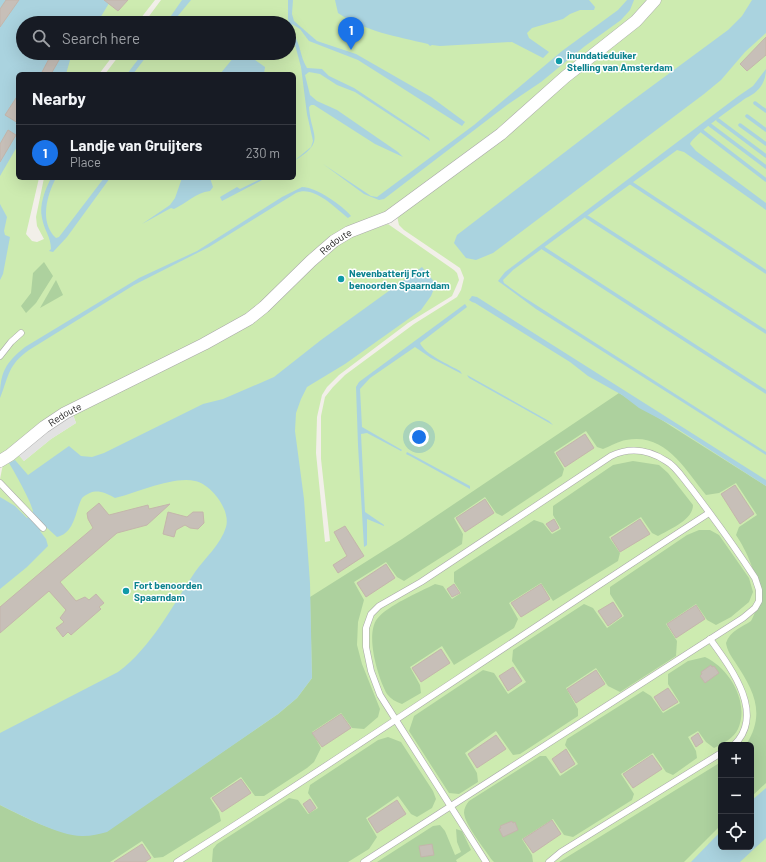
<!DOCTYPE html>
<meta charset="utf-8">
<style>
:root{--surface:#171b24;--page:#242831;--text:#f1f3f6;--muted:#9ea1a6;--line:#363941;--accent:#1a73e8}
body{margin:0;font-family:Barlow,sans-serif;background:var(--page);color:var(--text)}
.controls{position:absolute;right:12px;bottom:12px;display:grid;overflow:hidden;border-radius:6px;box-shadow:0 4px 16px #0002}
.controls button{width:36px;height:36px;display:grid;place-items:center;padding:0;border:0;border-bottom:1px solid var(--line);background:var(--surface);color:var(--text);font:20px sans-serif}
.you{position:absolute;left:419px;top:437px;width:14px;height:14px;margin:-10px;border:3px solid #fff;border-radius:50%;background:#1a73e8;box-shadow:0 0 0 6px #1a73e833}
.badge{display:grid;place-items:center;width:26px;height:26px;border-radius:50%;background:var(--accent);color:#fff;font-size:13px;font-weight:700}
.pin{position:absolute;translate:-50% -33px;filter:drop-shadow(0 1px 2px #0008)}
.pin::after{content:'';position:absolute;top:21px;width:14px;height:12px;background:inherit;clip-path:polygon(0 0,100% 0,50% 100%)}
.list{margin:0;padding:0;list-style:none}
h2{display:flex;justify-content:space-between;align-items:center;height:52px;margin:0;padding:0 16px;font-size:17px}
h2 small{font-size:13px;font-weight:400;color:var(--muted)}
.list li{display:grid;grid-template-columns:26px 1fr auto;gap:12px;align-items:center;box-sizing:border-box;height:56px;padding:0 16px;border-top:1px solid var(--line)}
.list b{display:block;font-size:15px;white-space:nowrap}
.list p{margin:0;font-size:13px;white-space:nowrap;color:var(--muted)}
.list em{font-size:13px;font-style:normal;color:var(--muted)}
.icon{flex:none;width:22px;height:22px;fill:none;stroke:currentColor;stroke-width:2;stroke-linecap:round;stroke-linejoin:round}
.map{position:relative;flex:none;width:766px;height:862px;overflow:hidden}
.search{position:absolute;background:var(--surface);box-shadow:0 4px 16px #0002;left:16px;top:16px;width:280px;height:44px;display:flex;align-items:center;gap:10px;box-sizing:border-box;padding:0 14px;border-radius:22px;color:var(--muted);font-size:15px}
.panel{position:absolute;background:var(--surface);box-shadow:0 4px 16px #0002;left:16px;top:72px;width:280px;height:108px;border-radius:6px}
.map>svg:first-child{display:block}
</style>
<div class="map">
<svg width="766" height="862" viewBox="0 0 766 862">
<rect width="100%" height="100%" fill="#f2efe9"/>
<g fill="#cdebb0" fill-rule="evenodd">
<path d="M0,0H155L137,23H23V53H115L99,74H18V178H39L26,234L32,241L37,242L44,239L37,226L36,217L44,178H294V74H105L121,53H289V23H144L161,0H652L519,115L388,212L353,227L254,312L122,381L0,457V360L10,347L0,352Z"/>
<path d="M659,0H766V862H0V479L3,464L17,453L24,461L51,439L76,423L72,412L231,333L340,241L388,224L454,270L457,273L459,280L452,296L408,323L339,375L327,387L322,395L317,417L316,453L325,542L330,541L321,459V416L325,397L333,387L345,375L414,324L457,297L461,290L464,278L460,268L404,230L399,225L397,216ZM721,745H751V847H721Z"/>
</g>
<g fill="#add19e">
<path d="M44,262L53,276L36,303L26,313L21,306L31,293L33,273Z"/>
<path d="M56,280L63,295L40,308Z"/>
<path d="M619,393L766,486V783L751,797V745H746C766,713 754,691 735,662C731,656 727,650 726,643C730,631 742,627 751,621C766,596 752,559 736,535L739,527L757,515L736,483L719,493L706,495C685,469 665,432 626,440C619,441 611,446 603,449L597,447L586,431L554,452L564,469L562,476L502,516L496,513L485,497L454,518L463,534L462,544L404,581L397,577L386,562L354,582L364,600L358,622L357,645L362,664L380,709L378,717L364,729L352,728L341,713L312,732L321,748L314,762L307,768L264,796H255L241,777L210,798L219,812L221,821L163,857L154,858L142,841L110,862H0V805C33,821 70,843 107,831L278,714L297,698L312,678L310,597L402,539Z"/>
<path d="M633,461L659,465L668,473L693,505C693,520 670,529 658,536L652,533L641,517L609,537L620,553L618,561L553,601L541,583L509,603L518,619L514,628L454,665L442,646L410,667L420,685L421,693L402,704C396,702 391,699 387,694C378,678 365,635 377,619C388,605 418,593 435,584L443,586L452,599L461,593L454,582V572L534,520L543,523L552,534L561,529L553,515V506L613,465Z"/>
<path d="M699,530H710L719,535L749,578L753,592L749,602L731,617L716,625L707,620L696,604L666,624L677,641L676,656L620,692L608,686L596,668L566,688L578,709V716L520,754L513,755L496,731L465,753L477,773L478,782L459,794L449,793L409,731L414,716L483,670L494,673L508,694L526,682L512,661L513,650L584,604L593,608L607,628L624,616L610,594V587L687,535Z"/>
<path d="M705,657C729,668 750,702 738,729C734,738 722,744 714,748L706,742L698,731L688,737L696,751L697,758L673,775L666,772L653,753L621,774L634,794L632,800L573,837L564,835L553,819L522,839L532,855L533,862H494L492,860C484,848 465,825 464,813C464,808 466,805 469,801L540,756H546L560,776L578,764L565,745L567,739L643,691L651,696L663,713L680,703L668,684V674L688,661Z"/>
<path d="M388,737L401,742L433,791L436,799L432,808L417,817L411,814L398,796L366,818L377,837L369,849L348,862H212L213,849L217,844L289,798L298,800L308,814L318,808L308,793L310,785L378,740Z"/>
<path d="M721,762V825L684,862H559Z"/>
<path d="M440,825L445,831L455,855L461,852L457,842L456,829L462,831L471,850L456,860L457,862H377L433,826Z"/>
</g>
<path fill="#e2e2e2" d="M72,412L76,423L51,439L24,461L17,453Z"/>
<g fill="#aad3df">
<path d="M0,0H111L97,23H23V53H72L66,74H18V145L0,176Z"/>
<path d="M182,0H191L172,23H166Z"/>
<path d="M288,0H293L292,14L294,21L317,41L356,54L431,97L465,122L462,126L358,60L309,41L300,29L292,24C292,33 297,39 299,46C302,56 302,59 307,68L322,69L329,76L354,88L429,138L430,141L355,92L337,85L320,74L309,72L305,75L310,95L317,101L337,110L398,152L403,157L375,144L314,105H311L309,107C311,137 327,141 294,161L311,147L313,141L307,114L301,67L288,19Z"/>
<path d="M335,0H589L595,7L594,10H580L570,14L563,19L532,28L527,33L529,38L549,52L543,58L512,42L440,46L432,45L430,46L428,44C395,36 367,32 338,13Z"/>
<path d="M627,0H634L630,10L621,20L585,46L541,82L507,105L384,199L379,200L364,194L323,164L371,196L377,197L474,125L562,51L618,10Z"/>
<path d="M752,0H766V33L745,52L721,80L704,94L493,253L476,260L466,258L454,243L457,235L625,106L728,30L742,16Z"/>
<path d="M143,53H160L146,57L133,74H127Z"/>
<path d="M234,57H251L265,67L264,74H220Z"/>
<path d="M766,69C766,83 758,93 746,98C736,105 692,136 690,144L696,151L766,203V210L684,152L677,150L513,270L503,280L504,283L522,296L766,452V455L536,309L498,281L505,272L737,97L753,86Z"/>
<path d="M51,178H56C47,195 39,222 56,238L59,237L104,178H110L67,237L53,252L49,251L51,249C51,237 44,230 42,218C39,205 45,190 51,178Z"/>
<path d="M182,178H210L213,187L210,191C195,193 187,203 174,209L171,208L142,224L170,205L175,198Z"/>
<path d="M263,178H266L222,201L220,197L237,187L240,189Z"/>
<path d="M302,187C316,187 342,205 351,216L348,218C335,208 314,185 296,193L209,247L134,285L29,350C8,365 9,375 0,398C0,373 5,363 25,347L139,278L197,251L282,197Z"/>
<path d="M0,204L7,217L4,231L5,235L10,237L3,274L0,280Z"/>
<path d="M422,267L436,284L431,296L421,310L345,364L307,387L301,399L296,413L295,431L304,499L310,583L312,678L297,698L278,714L107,832C99,834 92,836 83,836C61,837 21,815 0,805V733L118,672C152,647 172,606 195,572C205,558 221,544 226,527C231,510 211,484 195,481C173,476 137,493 115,498C102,491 94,488 82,498C75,511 75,533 57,537L45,526L40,531L46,539L48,546L27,567L0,589V497L15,506L27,518L33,512C33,505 14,471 9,463L15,460L28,475L69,446L81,456L92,457L104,453L203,404L223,399L274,377L321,340Z"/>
<path d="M472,296L477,297L766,480V486L673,426L639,408L622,395L588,376L570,362L475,303L472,302L469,300Z"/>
<path d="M465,304L467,307L420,343C424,354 450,365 460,371L462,374L431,358L415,347L370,378L360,389L362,427L402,450L401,451L367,433L361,434L365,512L384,525V526L367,519V545L364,547L358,445L356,387L359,382Z"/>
<path d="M467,375L549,421L553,425L469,378Z"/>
<path d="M407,452L470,486V489L412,457L406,454Z"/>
<path d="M766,788V838L740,862H691L721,831V847H751V801Z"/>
</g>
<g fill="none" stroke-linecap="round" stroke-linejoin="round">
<g stroke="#aad3df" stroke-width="3.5">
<path d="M755,103L766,111"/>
<path d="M747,116L766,130"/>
<path d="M718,120L766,156"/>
<path d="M710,125L766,167"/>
<path d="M740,125L766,144"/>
<path d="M702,131L766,180"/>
<path d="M631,183L766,272"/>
<path d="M587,217L766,332"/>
<path d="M543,248L766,392"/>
</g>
</g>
<g fill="#c7bfb8" stroke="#c4b6ab">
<path d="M6,0H19L0,27V9Z"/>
<path d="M104,0H128L118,11Z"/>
<path d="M766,37V55L747,71L740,64Z"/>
<path d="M51,55L59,60L51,74H41Z"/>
<path d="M18,95V123L5,115Z"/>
<path d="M8,130L16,135L0,162V144Z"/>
<path d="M585,434L594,448L565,467L556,453Z"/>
<path d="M735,485L754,514L740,524L721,494Z"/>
<path d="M485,499L494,513L465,532L456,518Z"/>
<path d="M99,503L109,515L148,505L149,509L170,504L147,525L117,533L60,582L76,601L85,597L89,600L96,594L104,603L99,607L101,609L71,635L68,632L63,637L56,628L64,622L60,618L66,610L49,591L0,633V607L93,528L88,519L87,513Z"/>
<path d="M168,512L187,517L193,512H203L204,523L198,529L190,528L185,525L176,530L174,537L163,534Z"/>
<path d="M554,519L559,528L552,532L546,524Z"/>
<path d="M640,519L650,534L620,552L611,538Z"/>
<path d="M345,526L364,556L338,573L333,565L347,556L334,532Z"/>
<path d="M386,564L395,578L366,597L357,583Z"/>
<path d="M454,584L460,593L452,597L447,589Z"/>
<path d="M541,584L550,599L521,617L511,603Z"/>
<path d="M613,602L622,616L608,626L598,611Z"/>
<path d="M696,605L705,619L676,638L667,624Z"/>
<path d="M441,649L450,663L421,682L412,668Z"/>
<path d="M711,665L712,667L714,666L719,673L705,683L700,676L702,674L701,672Z"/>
<path d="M513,667L522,681L508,691L499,676Z"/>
<path d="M596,670L605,684L576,703L567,689Z"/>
<path d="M668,688L678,702L663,711L654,697Z"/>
<path d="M341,714L351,728L322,747L312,733Z"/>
<path d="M698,733L703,742L696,747L691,738Z"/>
<path d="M496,735L506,749L477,768L468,754Z"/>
<path d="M566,749L575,764L561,773L552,759Z"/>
<path d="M652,755L662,769L633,788L623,774Z"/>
<path d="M241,779L251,793L222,812L212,798Z"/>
<path d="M310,799L316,808L309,813L303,804Z"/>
<path d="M397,800L406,814L377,833L368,819Z"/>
<path d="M552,820L561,834L533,853L523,839Z"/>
<path d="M512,821L513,823L515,822L518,830L503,837L499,829L501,828L500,826Z"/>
<path d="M142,844L151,858L145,862H114Z"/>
<path d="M432,844L434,855L421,857L419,846Z"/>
</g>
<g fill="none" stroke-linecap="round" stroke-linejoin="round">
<g stroke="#a9a9a9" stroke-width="7">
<g id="lane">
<path d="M0,356L11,342L21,333"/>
<path d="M0,483L43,528"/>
<path d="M710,639C731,668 766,714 734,745"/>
<path d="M177,862C356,749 531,628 709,513"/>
<path d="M364,862L743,618L755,608L759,601V590L755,578C735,547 713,517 691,488C684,480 676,466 666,461C649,450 630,447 611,456L421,582L379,606L371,614L366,628V647L371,671L380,695L486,862"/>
<path d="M549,862L561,852L721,753"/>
</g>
</g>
<g stroke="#a9a9a9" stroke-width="13">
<g id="street">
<path id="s1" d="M0,461L10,455L44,427L65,413L204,344L249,319L264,307L311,261L334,241L349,232L388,217L501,134L565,77L636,21L655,0"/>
</g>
</g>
<use href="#lane" stroke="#fff" stroke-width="6"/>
<use href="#street" stroke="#fff" stroke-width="12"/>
</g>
<g fill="#0f9aa8" stroke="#fff" stroke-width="1.5">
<circle cx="559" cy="61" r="4"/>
<circle cx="341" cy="279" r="4"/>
<circle cx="126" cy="591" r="4"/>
</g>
<g text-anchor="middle" stroke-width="3" stroke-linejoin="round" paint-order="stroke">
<g font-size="10" font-weight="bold" fill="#0d838f" stroke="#fff" text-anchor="start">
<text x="567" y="59">inundatieduiker<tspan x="567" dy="12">Stelling van Amsterdam</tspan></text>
<text x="349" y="277">Nevenbatterij Fort<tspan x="349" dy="12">benoorden Spaarndam</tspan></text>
<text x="134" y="589">Fort benoorden<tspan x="134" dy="12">Spaarndam</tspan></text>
</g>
<g font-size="10" fill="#222" stroke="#fff">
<text dy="4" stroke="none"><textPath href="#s1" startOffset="404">Redoute</textPath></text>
<text dy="4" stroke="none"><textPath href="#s1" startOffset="80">Redoute</textPath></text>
</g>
</g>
</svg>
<div class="controls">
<button>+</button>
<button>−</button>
<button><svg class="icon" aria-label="locate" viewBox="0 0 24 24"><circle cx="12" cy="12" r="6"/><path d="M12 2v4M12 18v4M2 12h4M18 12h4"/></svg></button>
</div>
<div class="you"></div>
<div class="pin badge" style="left:351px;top:50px">1</div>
<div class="search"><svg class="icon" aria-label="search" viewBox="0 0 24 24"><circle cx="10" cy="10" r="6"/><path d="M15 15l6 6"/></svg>Search here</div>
<section class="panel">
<h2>Nearby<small></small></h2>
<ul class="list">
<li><span class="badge">1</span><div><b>Landje van Gruijters</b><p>Place</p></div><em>230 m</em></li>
</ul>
</section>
</div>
